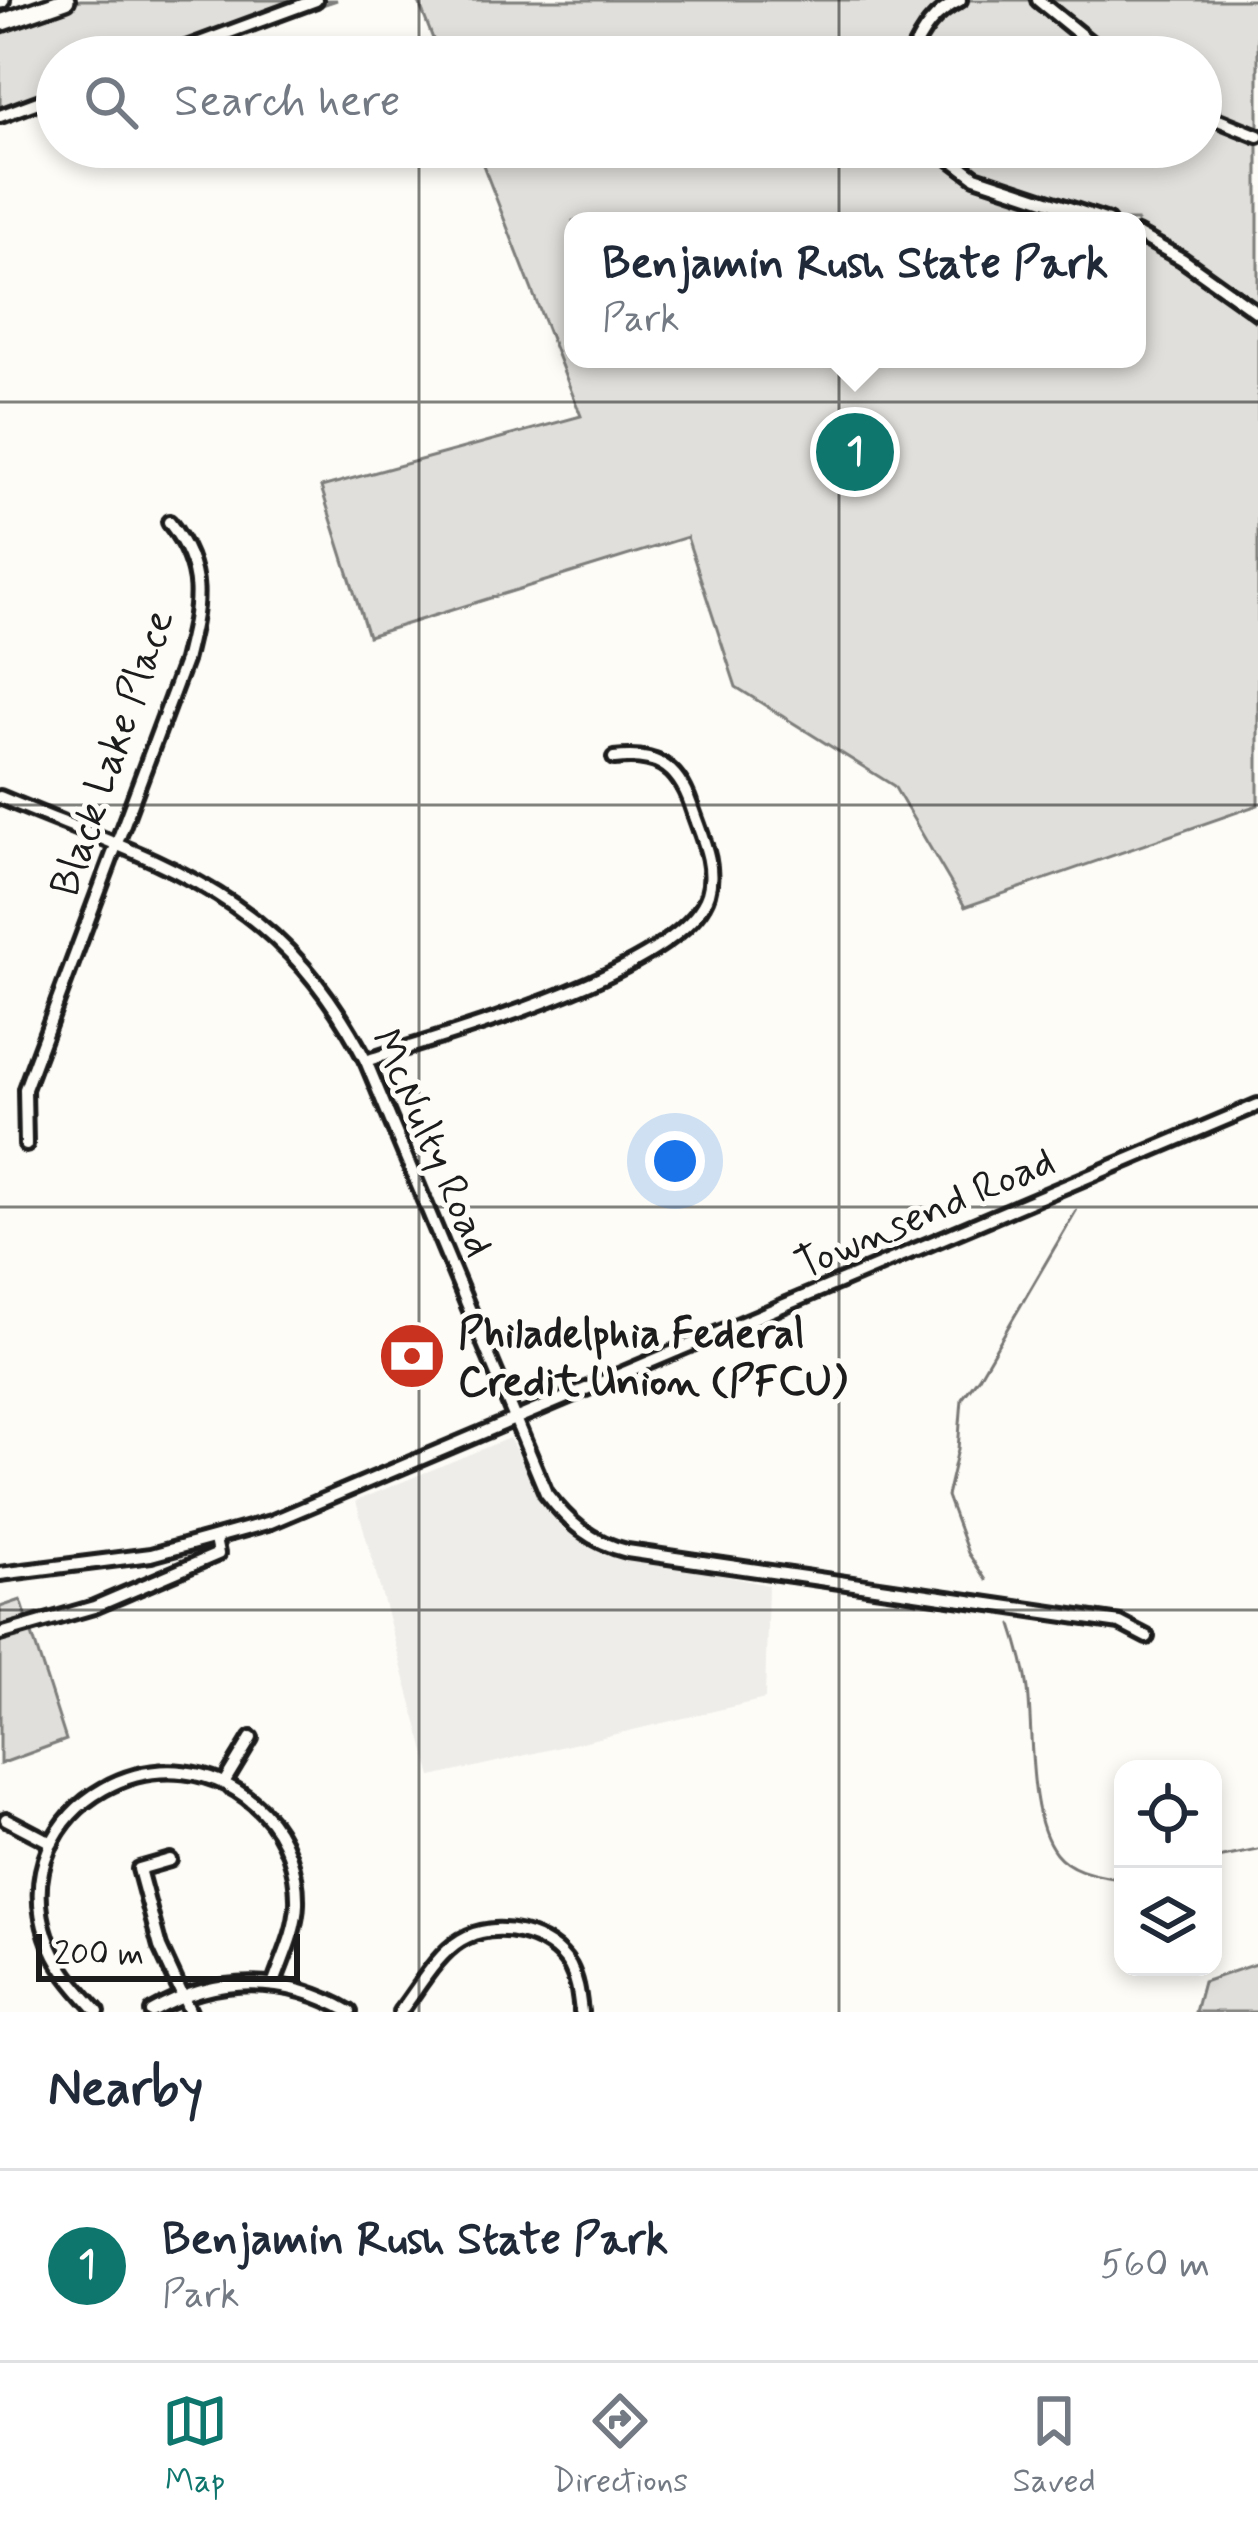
<!DOCTYPE html>
<style>
:root{--surface:#fff;--page:#f6f6f7;--text:#1f2937;--muted:#747a83;--line:#e0e1e3;--accent:#0f766e}
body{margin:0;font-family:Mynerve,sans-serif;background:var(--page);color:var(--text)}
.controls{position:absolute;right:36px;bottom:36px;display:grid;overflow:hidden;border-radius:24px;box-shadow:0 6px 18px #0003}
.controls button{width:108px;height:108px;display:grid;place-items:center;padding:0;border:0;border-bottom:3px solid var(--line);background:var(--surface);color:var(--text);font:60px sans-serif}
.scale{position:absolute;left:36px;bottom:30px;width:264px;box-sizing:border-box;padding-left:12px;border:6px solid #1c1c1c;border-top:0;font-size:33px;line-height:42px;white-space:nowrap;color:#1c1c1c;-webkit-text-stroke:9px #fdfcf7;paint-order:stroke}
.you{position:absolute;left:675px;top:1161px;width:42px;height:42px;margin:-30px;border:9px solid #fff;border-radius:50%;background:#1a73e8;box-shadow:0 0 0 18px #1a73e833}
.badge{display:grid;place-items:center;width:78px;height:78px;border-radius:50%;background:var(--accent);color:#fff;font-size:39px;font-weight:700}
.pin{position:absolute;translate:-50% -50%;border:6px solid #fff;box-shadow:0 3px 12px #0006}
.popup{position:absolute;left:564px;top:212px;width:582px;height:156px;box-sizing:border-box;display:grid;place-content:center;border-radius:24px;background:var(--surface);filter:drop-shadow(0 3px 9px #0005);font-size:39px;white-space:nowrap;color:var(--muted)}
.popup b{font-size:45px;color:var(--text)}
.popup::after{content:'';position:absolute;left:50%;top:100%;margin-left:-24px;border:24px solid transparent;border-top-color:var(--surface)}
.list{margin:0;padding:0;list-style:none}
h2{display:flex;justify-content:space-between;align-items:center;height:156px;margin:0;padding:0 48px;font-size:51px}
h2 small{font-size:39px;font-weight:400;color:var(--muted)}
.list li{display:grid;grid-template-columns:78px 1fr auto;gap:36px;align-items:center;box-sizing:border-box;height:192px;padding:0 48px;border-top:3px solid var(--line)}
.list b{display:block;font-size:45px;white-space:nowrap}
.list p{margin:0;font-size:39px;white-space:nowrap;color:var(--muted)}
.list em{font-size:39px;font-style:normal;color:var(--muted)}
.icon{flex:none;width:66px;height:66px;fill:none;stroke:currentColor;stroke-width:2;stroke-linecap:round;stroke-linejoin:round}
.map{position:relative;flex:none;width:1258px;height:2012px;overflow:hidden}
.search{position:absolute;background:var(--surface);box-shadow:0 6px 18px #0003;left:36px;right:36px;top:36px;height:132px;display:flex;align-items:center;gap:30px;box-sizing:border-box;padding:0 42px;border-radius:66px;color:var(--muted);font-size:45px}
.sheet{height:348px;background:var(--surface)}
nav{display:flex;justify-content:space-around;align-items:center;box-sizing:border-box;height:168px;border-top:3px solid var(--line);background:var(--surface);font-size:33px;color:var(--muted)}
nav a{display:grid;justify-items:center;gap:6px}
nav .on{color:var(--accent)}
.map>svg:first-child{display:block}
</style>
<div class="map">
<svg width="1258" height="2012" viewBox="0 0 1258 2012">
<rect width="100%" height="100%" fill="#fdfcf7"/>
<filter id="ink" filterUnits="userSpaceOnUse"><feTurbulence type="fractalNoise" baseFrequency=".00833" numOctaves="2"/><feDisplacementMap in="SourceGraphic" scale="24" xChannelSelector="R" yChannelSelector="G"/><feConvolveMatrix kernelMatrix="1 2 1 2 8 2 1 2 1" color-interpolation-filters="sRGB"/></filter>
<g filter="url(#ink)">
<path fill="#eeede9" d="M509,1438L543,1498L567,1530L585,1541L624,1555L768,1585L765,1699L432,1777L356,1501Z"/>
<g fill="#e0dfdb" stroke="#7e7e7c" stroke-width="3" fill-rule="evenodd">
<path d="M80,0H337L165,57H57V93L0,111V30Z"/>
<path d="M418,0H1258V805L965,907L894,786L736,687L687,537L368,636L321,487L581,416L476,147H1201V57H440ZM573,221H1137V359H573Z"/>
<path d="M21,1600L66,1740L0,1764V1607Z"/>
<path d="M1258,1963V2012H1195L1203,1982Z"/>
</g>
<g fill="none" stroke-linecap="round" stroke-linejoin="round">
<g stroke="#797876" stroke-width="3">
<path d="M986,1580L968,1553L947,1496L958,1449L962,1399L979,1377L1076,1211"/>
<path d="M1012,1625C1019,1646 1025,1667 1028,1689C1033,1732 1028,1818 1056,1853C1072,1873 1099,1875 1123,1880"/>
<path d="M1213,1859L1258,1850"/>
</g>
<g stroke="#1c1c1c" stroke-width="20">
<g id="minor">
<path d="M1038,0L1108,57"/>
<path d="M162,57L316,0"/>
<path d="M910,57C922,31 934,13 960,0"/>
<path d="M1201,113L1258,136"/>
<path d="M0,116L57,95"/>
<path d="M935,147L975,177L1108,221"/>
<path d="M1137,234L1182,259L1258,313"/>
<path d="M0,797C165,866 277,890 366,1061L546,1493C569,1523 590,1542 627,1551L1120,1623L1147,1637"/>
<path d="M366,1061C442,1035 683,972 708,894C717,864 700,833 691,805C677,764 654,753 614,758"/>
<path d="M26,1145L25,1089L185,661C199,604 207,571 169,522"/>
<path d="M0,1574L151,1555L271,1522L1258,1105"/>
<path d="M0,1634L94,1607L218,1554L215,1539"/>
<path d="M225,1781L251,1738"/>
<path d="M6,1819L52,1843"/>
<path d="M170,1860L139,1869L160,1947L190,2012"/>
<path d="M98,2012C78,1990 56,1967 47,1937C3,1806 170,1715 263,1812C286,1836 298,1871 297,1904C296,1932 283,1957 274,1983"/>
<path d="M152,2012C216,1975 287,1975 350,2012"/>
<path d="M400,2012C418,1989 436,1955 461,1940C495,1919 550,1932 570,1966C578,1981 579,1996 581,2012"/>
</g>
</g>
<g stroke="#1c1c1c" stroke-width="24">
<g id="highway">
<path d="M0,0H1"/>
<path d="M0,23L66,0"/>
</g>
</g>
<use href="#minor" stroke="#fdfcf7" stroke-width="10"/>
<use href="#highway" stroke="#fdfcf7" stroke-width="15"/>
</g>
</g>
<path fill="none" stroke="#1c1c1c" stroke-width="3" stroke-opacity="0.55" d="M419,0V57M839,0V57M419,147V2012M839,147V2012M0,402H1258M0,805H1258M0,1207H1258M0,1610H1258"/>
<defs>
<g id="bank-disc" transform="scale(3.45)"><circle r="9.5" fill="#c8321e" stroke="#fdfcf7"/><path d="M-6-4H6V4H-6ZM0-2.3a2.3 2.3 0 1 0 0 4.6a2.3 2.3 0 1 0 0-4.6Z" fill="#fff"/></g>
</defs>
<g fill-rule="evenodd">
<use href="#bank-disc" x="412" y="1356"/>
</g>
<g text-anchor="middle" stroke-width="10" stroke-linejoin="round" paint-order="stroke">
<g font-size="42" fill="#1c1c1c" stroke="#fdfcf7">
<text transform="translate(110 752) rotate(-71)" y="15">Black Lake Place</text>
<text transform="translate(434 1142) rotate(66)" y="15">McNulty Road</text>
<text transform="translate(924 1211) rotate(-23)" y="15">Townsend Road</text>
</g>
<g font-size="42" font-weight="bold" fill="#1c1c1c" stroke="#fdfcf7" text-anchor="start">
<text x="458" y="1347">Philadelphia Federal<tspan x="458" dy="48">Credit Union (PFCU)</tspan></text>
</g>
</g>
</svg>
<div class="controls">
<button><svg class="icon" aria-label="locate" viewBox="0 0 24 24"><circle cx="12" cy="12" r="6"/><path d="M12 2v4M12 18v4M2 12h4M18 12h4"/></svg></button>
<button><svg class="icon" aria-label="layers" viewBox="0 0 24 24"><path d="M12 4l9 5-9 5-9-5zM3 14l9 5 9-5"/></svg></button>
</div>
<div class="scale">200 m</div>
<div class="you"></div>
<div class="pin badge" style="left:855px;top:452px">1</div>
<div class="popup"><b>Benjamin Rush State Park</b>Park</div>
<div class="search"><svg class="icon" aria-label="search" viewBox="0 0 24 24"><circle cx="10" cy="10" r="6"/><path d="M15 15l6 6"/></svg>Search here</div>
</div>
<section class="sheet">
<h2>Nearby<small></small></h2>
<ul class="list">
<li><span class="badge">1</span><div><b>Benjamin Rush State Park</b><p>Park</p></div><em>560 m</em></li>
</ul>
</section>
<nav>
<a class="on"><svg class="icon" aria-label="map" viewBox="0 0 24 24"><path d="M3 6l6-2 6 2 6-2v14l-6 2-6-2-6 2zM9 4v14M15 6v14"/></svg>Map</a>
<a><svg class="icon" aria-label="directions" viewBox="0 0 24 24"><path d="M12 3l9 9-9 9-9-9zM9 14v-3h6M13 9l2 2-2 2"/></svg>Directions</a>
<a><svg class="icon" aria-label="saved" viewBox="0 0 24 24"><path d="M7 4h10v16l-5-4-5 4z"/></svg>Saved</a>
</nav>
